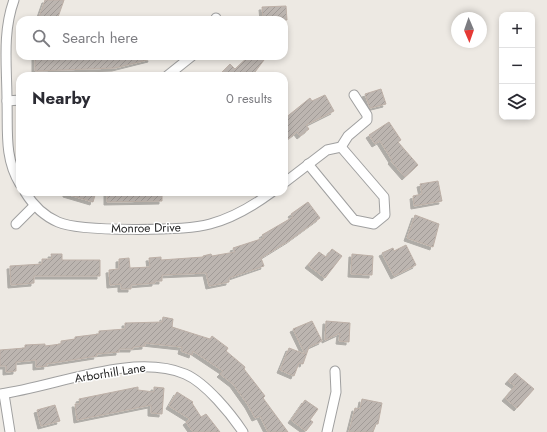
<!DOCTYPE html>
<meta charset="utf-8">
<style>
:root{--surface:#fff;--page:#f7f7f7;--text:#2b2b33;--muted:#7c7c81;--line:#e1e1e2}
body{margin:0;font-family:Jost,sans-serif;background:var(--page);color:var(--text)}
.controls{position:absolute;right:12px;top:12px;display:grid;overflow:hidden;border-radius:8px;box-shadow:0 2px 6px #0003}
.controls button{width:36px;height:36px;display:grid;place-items:center;padding:0;border:0;border-bottom:1px solid var(--line);background:var(--surface);color:var(--text);font:20px sans-serif}
.compass{position:absolute;left:451px;top:12px;width:36px;height:36px;border-radius:50%;background:var(--surface);box-shadow:0 2px 6px #0003;rotate:178deg}
.list{margin:0;padding:0;list-style:none}
h2{display:flex;justify-content:space-between;align-items:center;height:52px;margin:0;padding:0 16px;font-size:17px}
h2 small{font-size:13px;font-weight:400;color:var(--muted)}
.icon{flex:none;width:22px;height:22px;fill:none;stroke:currentColor;stroke-width:2;stroke-linecap:round;stroke-linejoin:round}
.map{position:relative;flex:none;width:547px;height:432px;overflow:hidden}
.search{position:absolute;background:var(--surface);box-shadow:0 2px 6px #0003;left:16px;top:16px;width:272px;height:44px;display:flex;align-items:center;gap:10px;box-sizing:border-box;padding:0 14px;border-radius:12px;color:var(--muted);font-size:15px}
.panel{position:absolute;background:var(--surface);box-shadow:0 2px 6px #0003;left:16px;top:72px;width:272px;height:124px;border-radius:12px}
.map>svg:first-child{display:block}
</style>
<div class="map">
<svg width="547" height="432" viewBox="0 0 547 432">
<defs>
<pattern id="building-hatch" width="6" height="6" patternUnits="userSpaceOnUse"><rect width="6" height="6" fill="#bcb5b0"/><path d="M-1 1l2-2M0 6l6-6M5 7l2-2" fill="none" stroke="#a19b97"/></pattern>
<filter id="shadow"><feDropShadow dx="-3" dy="3" stdDeviation="0" flood-color="#0004"/></filter>
</defs>
<rect width="100%" height="100%" fill="#ede9e3"/>
<g fill="url(#building-hatch)" stroke="#bdb0a7" filter="url(#shadow)">
<path d="M45,0H64L57,20H38Z"/>
<path d="M286,6L287,20H268V17L263,18L262,7Z"/>
<path d="M35,56H150L151,59L115,68L35,71Z"/>
<path d="M249,56H267L252,76H218L230,64L235,69Z"/>
<path d="M381,89L386,104L370,108L365,94Z"/>
<path d="M325,95L334,111L306,125L309,129L300,136L297,132L288,139L284,133V119L310,98L312,101Z"/>
<path d="M389,122L401,140L398,142L418,165L405,177L391,161L392,160L380,141L375,144L369,135Z"/>
<path d="M438,181L442,201L414,206L413,196L422,194L420,184Z"/>
<path d="M66,192H96L93,202L66,194Z"/>
<path d="M107,192H162V201L107,202Z"/>
<path d="M308,202L320,218L290,240L261,258L264,266L229,278V282L209,286L206,273L162,275V281H155V283L131,285V289H121V284L110,285L109,270L119,269V259L129,258L130,268L150,267L149,258L161,257V260L203,257V256L211,254L212,256L235,252L233,248L264,238L262,235L293,217L291,214Z"/>
<path d="M415,215L439,224L433,247L407,238Z"/>
<path d="M406,245L416,265L394,276L382,253L393,248L394,251Z"/>
<path d="M332,249L342,256L325,278L308,265L319,252L326,257Z"/>
<path d="M51,254H62V260H100V276H34V283L11,285L10,266L42,264V259H52Z"/>
<path d="M352,254L373,256L372,275L351,274Z"/>
<path d="M163,317L173,319L172,327L210,339L212,336L228,348L226,351L245,367L244,369L265,396L263,398L288,432H268L260,416L255,418L248,405L233,384L220,374L223,371L193,351L192,355L181,351L182,347L145,343V346L133,347V349H119V352L96,354L97,356L46,364L47,366L36,367V360L16,362V371L6,372V366H0V350L25,348V345L45,344V346L61,344V341L75,339V337L99,334V331L125,329V323L162,322Z"/>
<path d="M312,321L322,341L309,347L303,364L299,363L294,376L280,370L289,348L305,354L293,329Z"/>
<path d="M326,321L350,323L349,342L339,341L340,333L325,340Z"/>
<path d="M515,373L534,389L517,408L505,398L515,386L508,381Z"/>
<path d="M138,387V390L154,392V387L164,388L162,414L151,413V405L77,420L75,404H80L79,399Z"/>
<path d="M177,392L193,402L192,403L201,417L206,414L220,432H193L186,422L190,419L169,406Z"/>
<path d="M362,399L382,403L378,424H376L373,432H349L355,408L360,409Z"/>
<path d="M305,400L318,409L310,420L313,422L306,431L291,420Z"/>
<path d="M55,405L60,421L41,426L37,410Z"/>
</g>
<g fill="none" stroke-linecap="round" stroke-linejoin="round">
<g stroke="#a0a0a0" stroke-width="11">
<g id="street">
<path d="M14,0C2,33 7,67 7,101C8,130 4,158 20,184"/>
<path d="M215,20L216,18"/>
<path d="M167,76L192,56"/>
<path d="M7,101L20,100"/>
<path d="M308,164L354,220L374,224L385,215L384,197L341,147"/>
<path d="M284,183L327,150L341,147L348,136L367,120V115L354,95"/>
<path d="M25,192C33,205 44,216 58,222C80,232 185,231 210,224C233,218 253,206 272,192"/>
<path d="M16,224L34,206"/>
<path d="M0,394C55,387 132,352 185,374C206,383 231,414 243,432"/>
<path d="M4,394L10,432"/>
<path d="M327,432L336,392L335,371"/>
</g>
</g>
<use href="#street" stroke="#fff" stroke-width="9"/>
</g>
<g text-anchor="middle" stroke-width="3" stroke-linejoin="round" paint-order="stroke">
<g font-size="12" fill="#1c1c1c" stroke="#fff">
<text transform="translate(146 228) rotate(-1)" y="4">Monroe Drive</text>
<text transform="translate(110 373) rotate(-9)" y="4">Arborhill Lane</text>
</g>
</g>
</svg>
<div class="controls">
<button>+</button>
<button>−</button>
<button><svg class="icon" aria-label="layers" viewBox="0 0 24 24"><path d="M12 4l9 5-9 5-9-5zM3 14l9 5 9-5"/></svg></button>
</div>
<svg class="compass" viewBox="-18 -18 36 36"><path d="M0-13l5 13h-10z" fill="#e53935"/><path d="M0 13l5-13h-10z" fill="#7c7c81"/></svg>
<div class="search"><svg class="icon" aria-label="search" viewBox="0 0 24 24"><circle cx="10" cy="10" r="6"/><path d="M15 15l6 6"/></svg>Search here</div>
<section class="panel">
<h2>Nearby<small>0 results</small></h2>
<ul class="list">
</ul>
</section>
</div>
